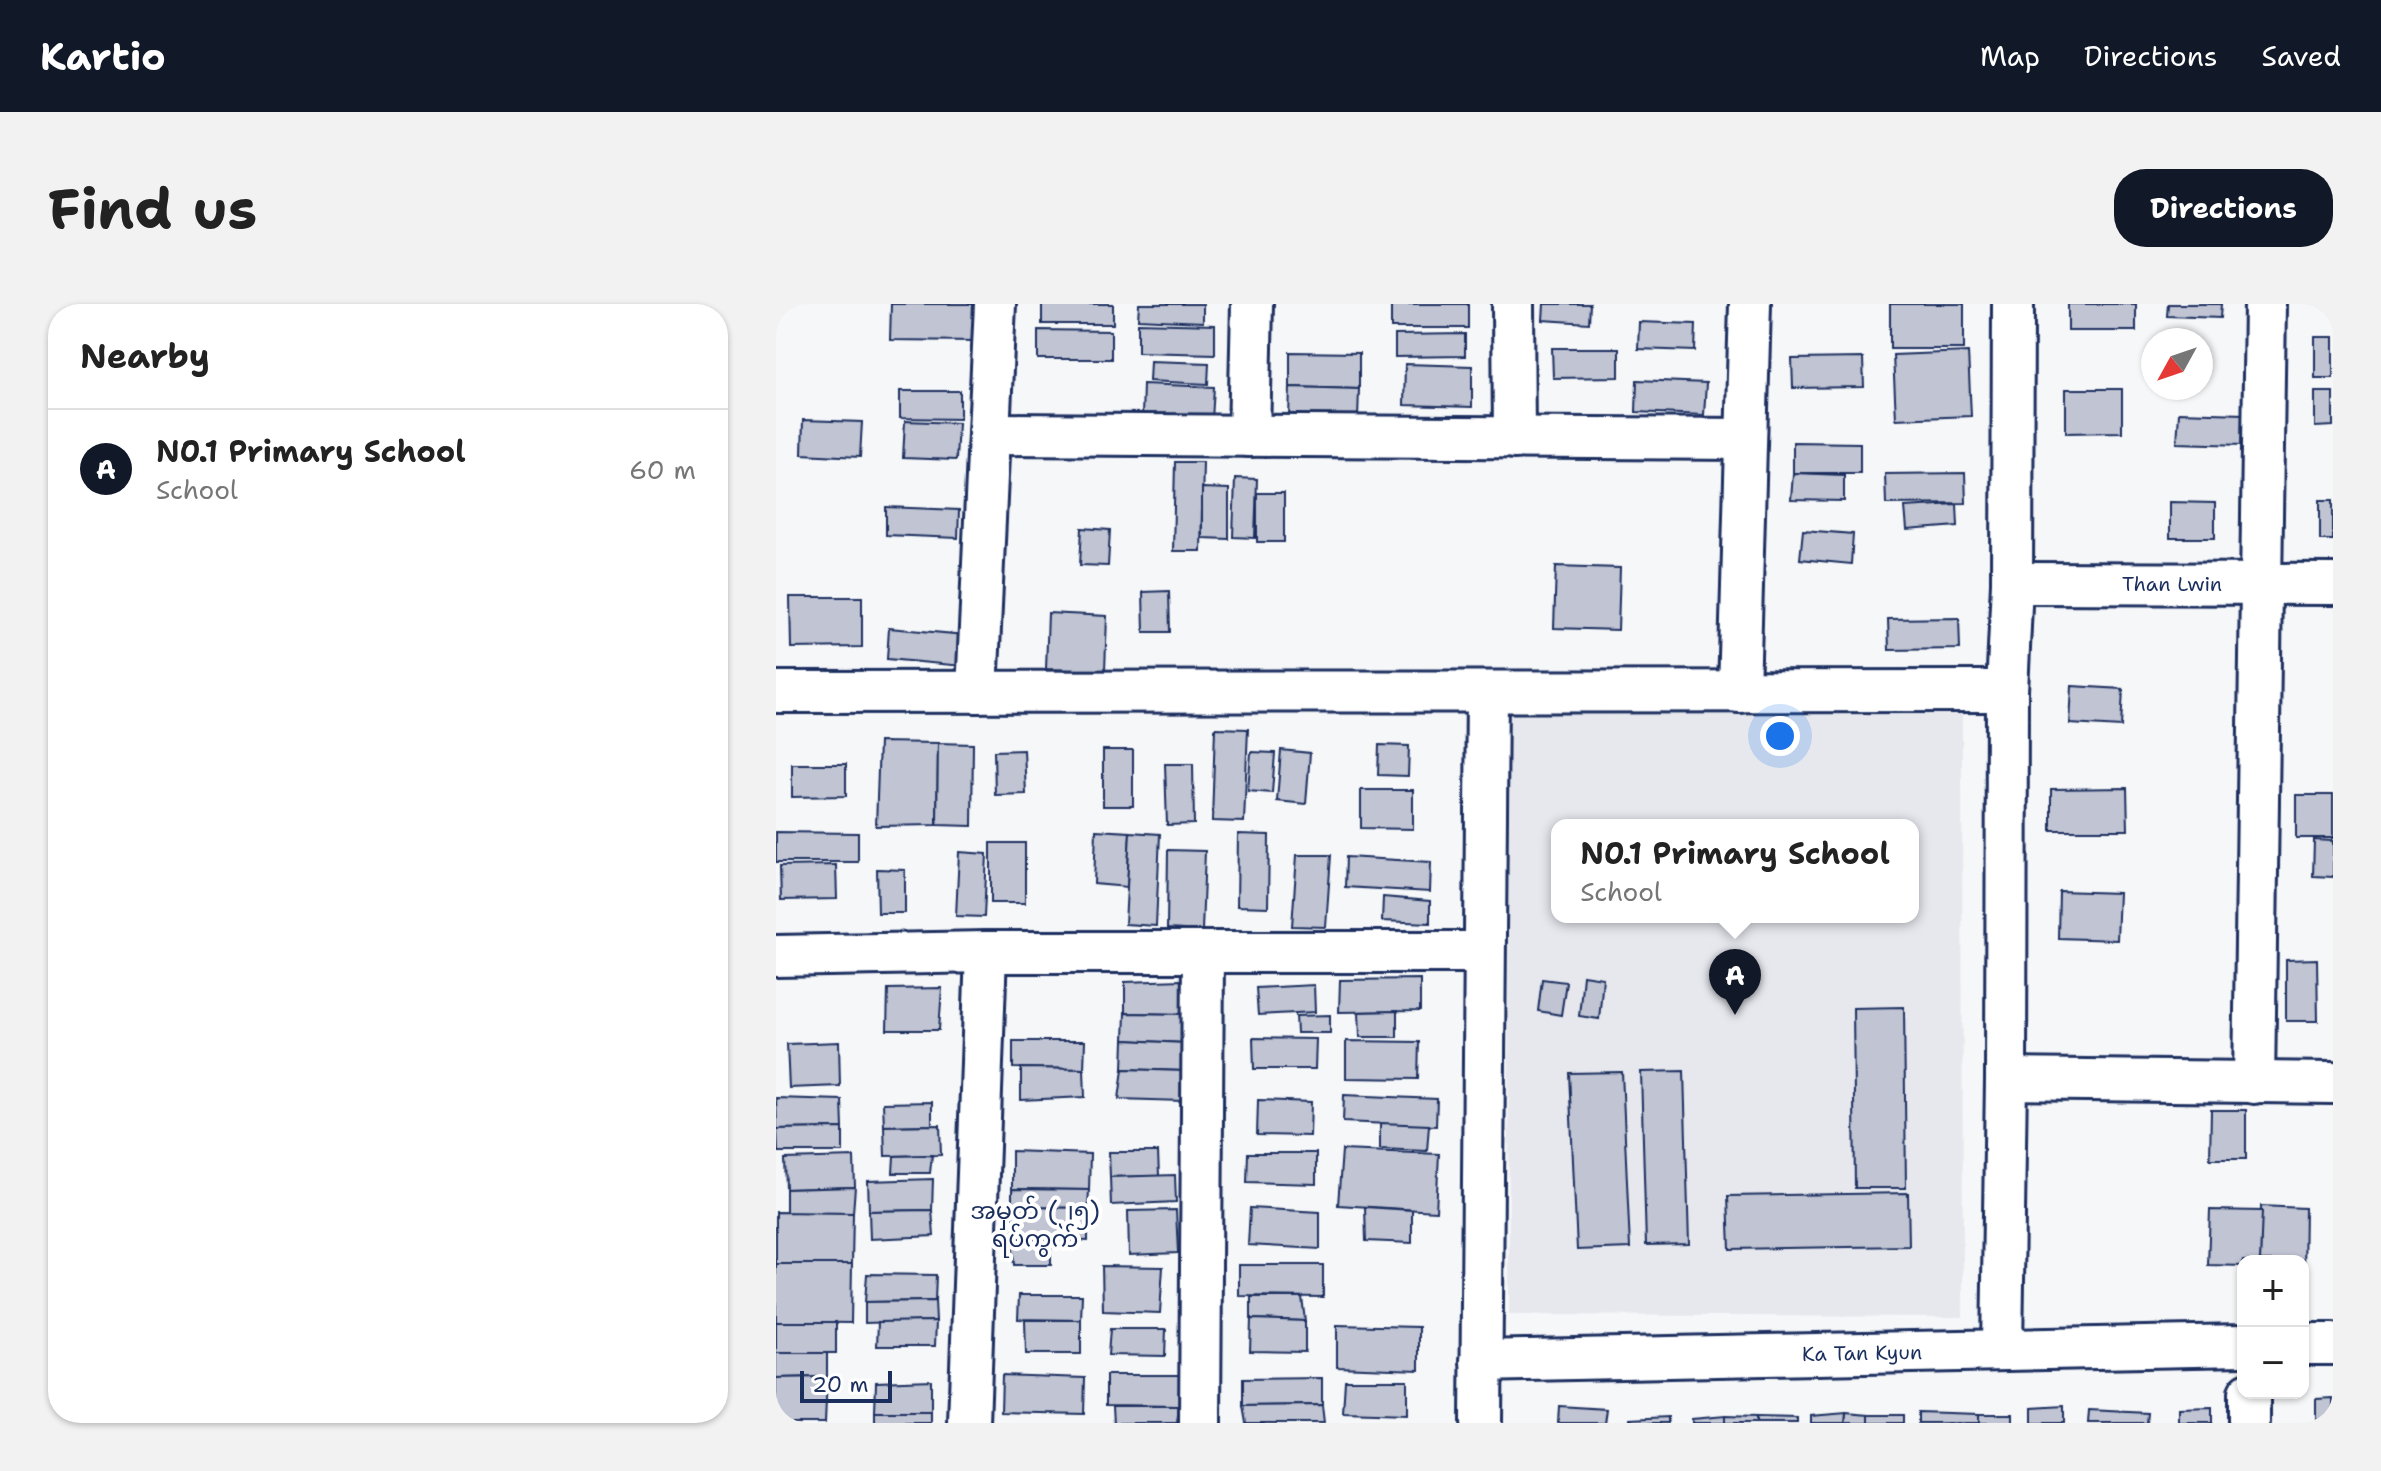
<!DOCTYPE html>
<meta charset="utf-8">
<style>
:root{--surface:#fff;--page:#f2f2f2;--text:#222;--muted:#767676;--line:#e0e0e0;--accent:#111827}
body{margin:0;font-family:"Shantell Sans","Noto Sans Myanmar",sans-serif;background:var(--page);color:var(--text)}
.controls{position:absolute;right:24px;bottom:24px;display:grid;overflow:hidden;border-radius:16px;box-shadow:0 2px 6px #0004}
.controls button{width:72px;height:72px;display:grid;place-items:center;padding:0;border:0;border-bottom:2px solid var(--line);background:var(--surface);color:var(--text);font:40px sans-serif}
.compass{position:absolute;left:1365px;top:24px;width:72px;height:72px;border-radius:50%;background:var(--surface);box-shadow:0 2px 6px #0004;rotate:230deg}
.scale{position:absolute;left:24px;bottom:20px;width:92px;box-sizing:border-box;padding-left:8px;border:4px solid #1b2f5e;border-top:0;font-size:22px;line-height:28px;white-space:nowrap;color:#1b2f5e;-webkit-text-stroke:6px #fff;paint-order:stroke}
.you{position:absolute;left:1004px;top:432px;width:28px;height:28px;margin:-20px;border:6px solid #fff;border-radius:50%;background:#1a73e8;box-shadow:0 0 0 12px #1a73e833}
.badge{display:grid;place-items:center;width:52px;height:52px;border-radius:50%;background:var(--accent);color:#fff;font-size:26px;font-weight:700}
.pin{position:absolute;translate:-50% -66px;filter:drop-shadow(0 2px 4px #0008)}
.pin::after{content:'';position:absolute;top:42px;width:28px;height:24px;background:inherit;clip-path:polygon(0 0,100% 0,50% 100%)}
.popup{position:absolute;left:775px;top:515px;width:368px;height:104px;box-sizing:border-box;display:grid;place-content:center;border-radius:16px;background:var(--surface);filter:drop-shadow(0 2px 6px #0005);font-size:26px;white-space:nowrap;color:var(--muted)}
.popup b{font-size:30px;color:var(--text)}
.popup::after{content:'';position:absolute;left:50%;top:100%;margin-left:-16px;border:16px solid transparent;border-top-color:var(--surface)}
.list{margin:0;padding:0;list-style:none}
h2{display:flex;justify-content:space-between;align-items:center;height:104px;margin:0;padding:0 32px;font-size:34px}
h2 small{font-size:26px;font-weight:400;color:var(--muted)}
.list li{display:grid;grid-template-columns:52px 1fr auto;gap:24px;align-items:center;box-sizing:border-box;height:120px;padding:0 32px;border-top:2px solid var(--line)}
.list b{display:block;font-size:30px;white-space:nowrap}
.list p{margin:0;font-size:26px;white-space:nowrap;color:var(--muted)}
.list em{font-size:26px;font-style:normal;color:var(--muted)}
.map{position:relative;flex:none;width:1557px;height:1119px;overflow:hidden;border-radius:32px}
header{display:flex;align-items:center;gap:48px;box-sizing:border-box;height:112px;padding:0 40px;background:var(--accent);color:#fff}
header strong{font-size:38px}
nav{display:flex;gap:44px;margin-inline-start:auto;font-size:28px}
.intro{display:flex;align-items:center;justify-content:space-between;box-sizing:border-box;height:192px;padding:0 48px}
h1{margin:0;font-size:56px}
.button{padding:20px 36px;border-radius:32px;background:var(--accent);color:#fff;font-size:28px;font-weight:700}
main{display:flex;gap:48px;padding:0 48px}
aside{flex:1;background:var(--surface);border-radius:32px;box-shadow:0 2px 6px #0004}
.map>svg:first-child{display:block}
</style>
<header>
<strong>Kartio</strong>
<nav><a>Map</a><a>Directions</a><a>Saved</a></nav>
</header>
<div class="intro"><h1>Find us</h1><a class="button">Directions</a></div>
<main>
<aside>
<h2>Nearby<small></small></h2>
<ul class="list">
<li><span class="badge">A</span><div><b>N0.1 Primary School</b><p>School</p></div><em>60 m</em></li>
</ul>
</aside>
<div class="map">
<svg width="1557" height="1119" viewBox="0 0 1557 1119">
<rect width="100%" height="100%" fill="#f6f7f9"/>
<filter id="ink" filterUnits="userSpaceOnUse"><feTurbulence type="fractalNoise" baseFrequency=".0125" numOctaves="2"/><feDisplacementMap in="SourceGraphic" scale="16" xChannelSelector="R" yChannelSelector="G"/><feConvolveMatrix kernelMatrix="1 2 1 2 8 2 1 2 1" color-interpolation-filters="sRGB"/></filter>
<g filter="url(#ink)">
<path fill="#e6e8ee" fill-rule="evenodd" d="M732,409L1186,411L1187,1013L733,1011ZM781,521H1137V613H781Z"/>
<g fill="#c0c4d3" stroke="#1b2f5e" stroke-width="2">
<path d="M115,0H202L201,37L114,36Z"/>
<rect x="266" y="0" width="71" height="20"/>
<path d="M363,0H427V18L362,15Z"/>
<rect x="615" y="0" width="77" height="24"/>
<path d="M768,0H814L813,19L767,16Z"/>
<rect x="1114" y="0" width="74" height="45"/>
<rect x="1292" y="0" width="68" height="27"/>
<path d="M1392,0H1445L1444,14L1391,12Z"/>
<path d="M863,18L920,20L919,47L862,45Z"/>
<path d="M362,19L439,21V50L362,48Z"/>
<path d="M262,26L335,27V55H262Z"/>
<path d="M689,30V52L619,53V31Z"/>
<rect x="1539" y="33" width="18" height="41"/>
<path d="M776,44H843V73L777,74Z"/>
<path d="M514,48L583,49V85L514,83Z"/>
<path d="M1192,48L1195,112L1120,115L1117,51Z"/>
<path d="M1087,54L1088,83L1017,84L1016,55Z"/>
<path d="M374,57L433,59L432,80L373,77Z"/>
<path d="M629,60L696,62V103L628,101Z"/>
<path d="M861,76L930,79L928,111L860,108Z"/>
<path d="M367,80L438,83L436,116L366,113Z"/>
<path d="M514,83L583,85L582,115L513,114Z"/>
<path d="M1290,85H1346V128L1290,129Z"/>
<path d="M124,87H184V115L124,114Z"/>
<path d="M1539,88H1557V122L1539,123Z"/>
<path d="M1403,108L1468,110L1467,141L1401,139Z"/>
<path d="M27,116L86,118L84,153L26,150Z"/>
<path d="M129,117L182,119L180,156L127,154Z"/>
<path d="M1017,138L1084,139V169H1017Z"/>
<path d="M399,158H427L425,247H397Z"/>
<path d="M1017,169L1068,171V197L1015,196Z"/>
<path d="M1189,169L1190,199L1110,200L1109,170Z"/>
<path d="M459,174L481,175L479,234L457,233Z"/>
<path d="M426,184L453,185V235L426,234Z"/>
<rect x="481" y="189" width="27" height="49"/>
<rect x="1544" y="196" width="13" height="40"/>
<path d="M1394,198L1439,199V234H1394Z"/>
<path d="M1181,200L1182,222L1131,226L1129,203Z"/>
<path d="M110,203L183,206L182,234L110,231Z"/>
<path d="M306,224L334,226L332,262L304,261Z"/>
<path d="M1027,226L1077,230L1075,260L1024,255Z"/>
<path d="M780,262L844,264L842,326L778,324Z"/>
<path d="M393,287L394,328H368L367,288Z"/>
<path d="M14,293H86V343L15,344Z"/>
<path d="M272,309L331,312L329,367L270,365Z"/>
<path d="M1183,314L1184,345L1113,346L1112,315Z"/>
<path d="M113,324L189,331L187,362L111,355Z"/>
<path d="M1296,382L1347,385L1345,423L1294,420Z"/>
<path d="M439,424L472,425L468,518L436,517Z"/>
<path d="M103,438L162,439L161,521L100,522Z"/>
<path d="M162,439L197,440L196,522L161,521Z"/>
<path d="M603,441L633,442L632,472L602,471Z"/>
<path d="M248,446L250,490L219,491L218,447Z"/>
<rect x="327" y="446" width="30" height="56"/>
<path d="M505,446L534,449L530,500L501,497Z"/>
<path d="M475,448L499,449L496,489L472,487Z"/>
<path d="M16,460H70V492L16,493Z"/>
<path d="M389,460H417L418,520L391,521Z"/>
<path d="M1351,484L1352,526H1275V485Z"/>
<path d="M585,486H637V525L585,524Z"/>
<rect x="1520" y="491" width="37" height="43"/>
<path d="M320,526L354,528L351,583L318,580Z"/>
<path d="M0,528L82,529V558H0Z"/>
<path d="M354,528L384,530L380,622L349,620Z"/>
<path d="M462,530L493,531L492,603L461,602Z"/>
<path d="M1538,536L1557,537V573L1537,572Z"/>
<rect x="215" y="539" width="34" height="60"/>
<path d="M392,546L429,547L426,627L391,625Z"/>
<path d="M183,548L211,550L208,613L180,612Z"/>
<path d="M521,551H555L550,623L516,622Z"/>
<path d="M570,553L655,558L654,588L569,583Z"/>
<path d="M60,561L61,595L5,596L4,562Z"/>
<path d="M101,565L129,566V609H102Z"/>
<path d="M1283,587L1343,589L1341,636L1282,634Z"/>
<path d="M607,593L654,597V619L606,617Z"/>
<path d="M1541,655L1542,717H1510V656Z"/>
<path d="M807,671L827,674L823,715L803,712Z"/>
<path d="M644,675V707L563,708L564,676Z"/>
<path d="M766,675L790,678L785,711L762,707Z"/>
<path d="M406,676L407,710L349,709V678Z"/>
<path d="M538,681L539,708L482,711L480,684Z"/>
<path d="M166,684L163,726H111L112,685Z"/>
<path d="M1128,703L1130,884H1079L1077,704Z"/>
<path d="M621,707V733H584L583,708Z"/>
<path d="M349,709L407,710L409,739L348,736Z"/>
<path d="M554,711V729H521L520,712Z"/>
<path d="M477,734L540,735L539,765H478Z"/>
<path d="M348,736L409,739L408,767L347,765Z"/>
<path d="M237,737H309L308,765L237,764Z"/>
<path d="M570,737L643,738L642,775L570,774Z"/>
<path d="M63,738L64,782L13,784L11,740Z"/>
<path d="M245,764L308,765L309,793L245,796Z"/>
<path d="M347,765L408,767L407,797L343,795Z"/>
<path d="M908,767L913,940L870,941L865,768Z"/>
<path d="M846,768L854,944L801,946L793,769Z"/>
<path d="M568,791L661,795L660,822L567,818Z"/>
<path d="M0,794L66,796L67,824L1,825Z"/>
<path d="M482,796L535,798L534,832L481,831Z"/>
<path d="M156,798V821L108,822L107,799Z"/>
<path d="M1435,806H1470V855H1434Z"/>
<path d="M604,819L653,821L651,847L604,845Z"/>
<path d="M164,821L165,851L109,852L108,822Z"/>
<path d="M67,824V848H2L1,825Z"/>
<path d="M566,846L663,850L660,907L562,901Z"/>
<path d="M236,847L314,850L313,886L236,885Z"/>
<path d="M333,848H382L383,872L334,873Z"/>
<path d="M472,849H540V880L471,878Z"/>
<path d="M156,851L154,869H117L118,852Z"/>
<path d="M78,853L79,883L10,885L9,855Z"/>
<path d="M399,871L400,898L335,901L334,873Z"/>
<path d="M157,875L156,906L93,907L92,877Z"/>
<path d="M79,883L77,909H10V885Z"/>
<path d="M236,885L313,886L312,904L236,903Z"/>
<path d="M1132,889L1133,942L954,945L952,892Z"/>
<path d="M1485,902L1529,904L1528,973L1527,957H1484Z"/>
<path d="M236,903L312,904V937L236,934Z"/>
<path d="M589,903L636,906V939L590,937Z"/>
<path d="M474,904L544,908V945L472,941Z"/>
<path d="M156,906L158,932L94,935L93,907Z"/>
<path d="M400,906L402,949L353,951L352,907Z"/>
<path d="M1434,906L1486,907L1484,957H1467V962L1432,961Z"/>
<path d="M0,908L77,909L76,960H0Z"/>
<path d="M236,934L275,935V961H238Z"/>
<path d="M0,960H76L75,1019L0,1018Z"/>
<path d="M463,961H547V993L463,992Z"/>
<path d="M326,962L387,963L384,1009L327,1007Z"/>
<path d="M91,970L160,971L159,997L89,998Z"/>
<path d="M243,991H306L305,1016L242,1015Z"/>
<path d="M475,993H526L529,1017L475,1015Z"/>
<path d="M159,997L160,1017L89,1019V998Z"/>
<path d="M475,1015L529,1017V1048L474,1047Z"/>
<path d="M249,1016H305V1050H250Z"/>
<path d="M160,1017L159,1042H101L102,1018Z"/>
<rect x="0" y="1018" width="60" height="31"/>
<path d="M561,1021L643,1023V1066L561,1063Z"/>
<path d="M334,1025H390L389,1052L332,1051Z"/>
<path d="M0,1049H51V1073L0,1074Z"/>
<path d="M226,1071L309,1074L308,1110L225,1108Z"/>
<path d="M330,1071H403V1102L330,1101Z"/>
<path d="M51,1073L49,1119H0V1074Z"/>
<path d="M546,1074V1101L467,1102V1075Z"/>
<path d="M155,1076V1108H99L100,1078Z"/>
<path d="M569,1076H631V1111L567,1109Z"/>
<path d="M1557,1094V1119H1540V1095Z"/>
<path d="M546,1101L548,1119H470L467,1102Z"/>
<path d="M337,1102H403L401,1119H338Z"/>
<path d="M783,1102L831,1105L829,1119H782Z"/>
<path d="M1288,1102V1119H1256V1104Z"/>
<path d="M1436,1104V1119H1403V1105Z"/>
<path d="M1313,1106L1372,1109L1371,1119H1312Z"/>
<rect x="99" y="1108" width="56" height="11"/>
<path d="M1142,1108L1203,1110V1119H1142Z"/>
<path d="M1070,1109L1093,1111V1119H1069Z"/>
<path d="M1070,1109L1069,1119H1035V1112Z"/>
<rect x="1203" y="1110" width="34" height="9"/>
<rect x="1093" y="1111" width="34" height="8"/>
<path d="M949,1112L980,1113V1119H949Z"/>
<path d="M949,1112V1119H916V1115Z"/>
<path d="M892,1113V1119H854V1115Z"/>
<path d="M980,1113L1021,1114V1119H980Z"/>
</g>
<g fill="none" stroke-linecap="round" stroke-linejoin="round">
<g stroke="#1b2f5e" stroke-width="46">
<g id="minor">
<path d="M737,0L738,134"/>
<path d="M213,130L970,135"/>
<path d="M473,132L476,0"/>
<path d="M1236,279L1557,280"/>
<path d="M0,388L1231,387"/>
<path d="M201,388L219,0"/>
<path d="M963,388L974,0"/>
<path d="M0,652L210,648H708"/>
<path d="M1230,775L1557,779"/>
<path d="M1478,779L1489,0"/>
<path d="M1527,1040H1557"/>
<path d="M1226,1046L1230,775L1231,387L1236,279L1237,0"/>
<path d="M705,1057L1467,1041"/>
<path d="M193,1119L210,648"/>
<path d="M424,1119L427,649"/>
<path d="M705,1119L711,388"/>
<path d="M1473,1119V1089"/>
</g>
</g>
<use href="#minor" stroke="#fff" stroke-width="40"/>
</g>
</g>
<g text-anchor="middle" stroke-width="8" stroke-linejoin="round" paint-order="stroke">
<g font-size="20" fill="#1b2f5e" stroke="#fff">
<text x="1396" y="287">Than Lwin</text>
<text transform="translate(1086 1049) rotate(-1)" y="7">Ka Tan Kyun</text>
</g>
<g font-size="24" fill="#1b2f5e" stroke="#fff">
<text x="259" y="915">အမှတ် (၂၅)<tspan x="259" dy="28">ရပ်ကွက်</tspan></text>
</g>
</g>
</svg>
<div class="controls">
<button>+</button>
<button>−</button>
</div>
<svg class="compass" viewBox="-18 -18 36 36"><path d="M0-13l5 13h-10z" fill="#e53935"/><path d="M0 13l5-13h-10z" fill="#767676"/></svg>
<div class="scale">20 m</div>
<div class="you"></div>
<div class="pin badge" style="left:959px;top:711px">A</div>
<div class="popup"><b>N0.1 Primary School</b>School</div>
</div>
</main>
